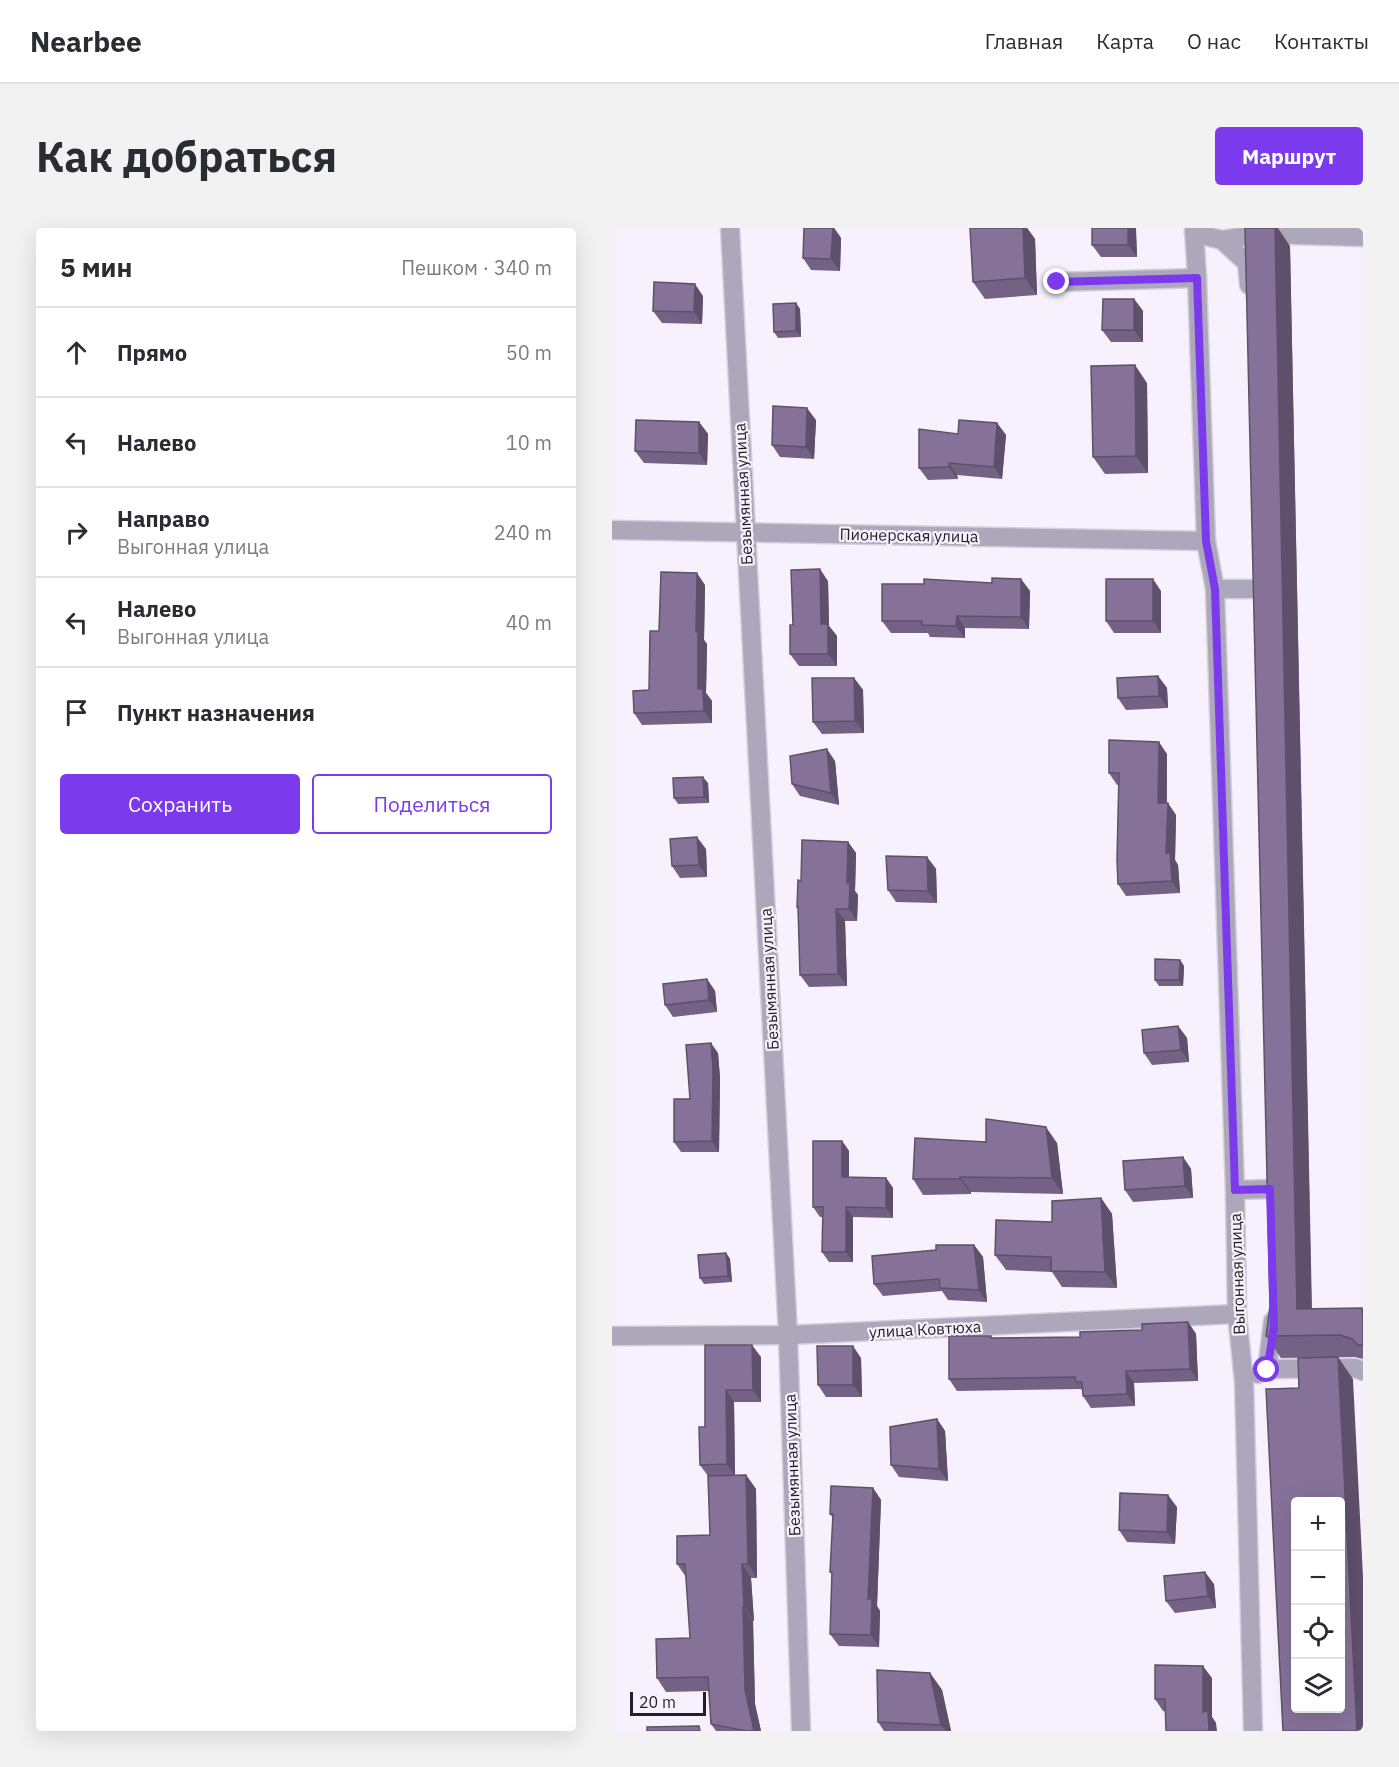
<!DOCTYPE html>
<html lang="ru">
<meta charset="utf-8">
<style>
:root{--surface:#fff;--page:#f2f2f3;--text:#2b2b33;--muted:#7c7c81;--line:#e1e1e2;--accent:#7c3aed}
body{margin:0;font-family:"IBM Plex Sans",sans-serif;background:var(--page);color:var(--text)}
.controls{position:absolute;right:18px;bottom:18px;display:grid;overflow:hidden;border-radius:6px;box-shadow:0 6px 24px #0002}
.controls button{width:54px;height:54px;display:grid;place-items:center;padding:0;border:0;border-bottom:2px solid var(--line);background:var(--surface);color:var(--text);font:30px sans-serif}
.scale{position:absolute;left:18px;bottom:15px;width:76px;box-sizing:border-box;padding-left:6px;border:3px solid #231f26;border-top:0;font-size:16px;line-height:21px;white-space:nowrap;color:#231f26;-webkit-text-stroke:4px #f7f1fe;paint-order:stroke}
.stop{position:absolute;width:18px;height:18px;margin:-14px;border:4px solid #7c3aed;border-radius:50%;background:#fff}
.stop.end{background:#7c3aed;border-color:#fff;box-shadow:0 2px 6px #0008}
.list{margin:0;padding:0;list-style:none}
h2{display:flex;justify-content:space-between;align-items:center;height:78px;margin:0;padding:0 24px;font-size:26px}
h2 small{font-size:20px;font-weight:400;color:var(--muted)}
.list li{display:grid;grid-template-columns:39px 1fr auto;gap:18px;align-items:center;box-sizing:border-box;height:90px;padding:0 24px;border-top:2px solid var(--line)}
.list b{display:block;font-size:22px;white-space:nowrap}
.list p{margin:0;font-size:20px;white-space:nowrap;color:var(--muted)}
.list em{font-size:20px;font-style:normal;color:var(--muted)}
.actions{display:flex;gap:12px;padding:18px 24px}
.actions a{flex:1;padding:14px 0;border:2px solid var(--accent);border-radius:6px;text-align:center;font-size:21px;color:var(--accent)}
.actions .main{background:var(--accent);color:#fff}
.icon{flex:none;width:33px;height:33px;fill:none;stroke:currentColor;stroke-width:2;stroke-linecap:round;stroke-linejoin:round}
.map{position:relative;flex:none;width:751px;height:1503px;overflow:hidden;border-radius:6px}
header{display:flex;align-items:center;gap:36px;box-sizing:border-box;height:84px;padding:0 30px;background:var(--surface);border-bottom:2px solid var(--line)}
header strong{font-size:28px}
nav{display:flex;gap:33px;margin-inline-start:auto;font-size:21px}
.intro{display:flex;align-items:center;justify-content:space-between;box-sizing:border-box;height:144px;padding:0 36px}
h1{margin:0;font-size:42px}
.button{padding:15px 27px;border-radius:6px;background:var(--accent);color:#fff;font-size:21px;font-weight:700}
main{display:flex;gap:36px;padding:0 36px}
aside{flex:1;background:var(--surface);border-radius:6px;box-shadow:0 6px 24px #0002}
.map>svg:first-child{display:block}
</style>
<header>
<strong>Nearbee</strong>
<nav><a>Главная</a><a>Карта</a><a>О нас</a><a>Контакты</a></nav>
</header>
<div class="intro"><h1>Как добраться</h1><a class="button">Маршрут</a></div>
<main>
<aside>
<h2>5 мин<small>Пешком · 340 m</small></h2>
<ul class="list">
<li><svg class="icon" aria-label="ahead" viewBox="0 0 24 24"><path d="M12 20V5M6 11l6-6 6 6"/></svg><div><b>Прямо</b></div><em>50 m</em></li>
<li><svg class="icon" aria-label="left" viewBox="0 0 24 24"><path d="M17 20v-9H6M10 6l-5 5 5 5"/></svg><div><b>Налево</b></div><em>10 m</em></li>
<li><svg class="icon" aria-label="right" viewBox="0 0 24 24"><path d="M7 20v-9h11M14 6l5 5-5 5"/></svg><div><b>Направо</b><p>Выгонная улица</p></div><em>240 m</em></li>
<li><svg class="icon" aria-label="left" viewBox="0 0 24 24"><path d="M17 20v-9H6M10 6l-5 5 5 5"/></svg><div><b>Налево</b><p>Выгонная улица</p></div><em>40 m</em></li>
<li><svg class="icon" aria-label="arrive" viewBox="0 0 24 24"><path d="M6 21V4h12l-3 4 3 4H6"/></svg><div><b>Пункт назначения</b></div></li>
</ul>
<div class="actions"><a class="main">Сохранить</a><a>Поделиться</a></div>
</aside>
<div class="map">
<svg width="751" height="1503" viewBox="0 0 751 1503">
<rect width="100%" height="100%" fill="#f7f1fe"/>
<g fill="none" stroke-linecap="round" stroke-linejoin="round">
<g stroke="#d5cfdb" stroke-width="21">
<g id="minor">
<path d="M118,0L176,1107L189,1503"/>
<path d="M582,0L585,50L594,313L603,361L623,962L625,1086L632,1154L641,1503"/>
<path d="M582,5L610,12L647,6L751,9"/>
<path d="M610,12L635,35L637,57"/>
<path d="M445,54L585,50"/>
<path d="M0,302L594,313"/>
<path d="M603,361H645"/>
<path d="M623,962L658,961"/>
<path d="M0,1108L176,1107L625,1086"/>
<path d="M655,1141L661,1093"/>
<path d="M646,1146L655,1141L743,1140L751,1143"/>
</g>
</g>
<use href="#minor" stroke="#aca7bb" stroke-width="18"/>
</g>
<g fill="#736284">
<path d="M192,0H222L229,10L228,43L199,42L191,30Z"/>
<path d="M358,0H415L423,11L425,67L373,71L361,54Z"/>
<path d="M524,6L525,29H489L480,17Z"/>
<path d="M678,18L700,1081L750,1080L751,1082V1131L743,1129L669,1130L654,1108L658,1078Z"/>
<path d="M91,68L90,96L50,95L41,83Z"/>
<path d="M522,71L531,83V114H499L490,102Z"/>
<path d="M184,75L188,81L189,109L166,110L162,104Z"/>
<path d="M535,155L536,245L493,246L481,229Z"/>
<path d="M204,192L202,231L168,229L160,217Z"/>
<path d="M87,194L96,206L95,237L32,235L23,223Z"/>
<path d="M385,195L394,207L390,251L345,247L346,251L316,252L307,240L346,206Z"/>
<path d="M409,351L418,363L417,401L353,400V410L318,409L316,405H279L270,393L380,355Z"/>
<path d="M216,353L217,398L225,408V438H187L178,426L181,397Z"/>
<path d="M93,357L92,412L95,416L94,465L100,473V495L30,497L22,485L37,462L47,403Z"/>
<path d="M549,363V405H502L494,393Z"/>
<path d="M546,448L555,460L556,480L514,482L506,470Z"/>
<path d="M242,450L251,462L252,505L210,506L201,494Z"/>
<path d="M555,526V575L564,587L563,632L566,637L568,665L514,668L506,656L507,557H505L497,545Z"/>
<path d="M223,533L227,577L188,568L180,556Z"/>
<path d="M96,555L97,575L66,576L62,570Z"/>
<path d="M236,614L244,625L243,663L246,667L245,693H233L235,758L197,759L188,747L186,681L185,679Z"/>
<path d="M94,621L95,649L68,650L60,638Z"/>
<path d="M315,629L324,641L325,675L284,674L276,662Z"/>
<path d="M568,732L572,738L571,758H547L543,752Z"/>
<path d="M95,751L103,763L105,784L61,789L53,777Z"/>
<path d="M566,798L575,810L577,834L540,837L532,825Z"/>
<path d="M106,825L108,850L107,924H69L62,914L78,871Z"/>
<path d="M230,913L237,923V949L274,950L281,960V990L241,989V1034H217L210,1024L211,989H208L201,979Z"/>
<path d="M374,914L445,915L451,966L359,964V966L311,967L301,951Z"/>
<path d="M571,929L579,941L581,970L521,974L513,962Z"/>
<path d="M489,970L500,986L505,1060L450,1059L440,1044L394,1042L383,1027L440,994Z"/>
<path d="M362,1017L371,1029L375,1074L336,1072L330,1063L271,1068L262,1056L324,1022Z"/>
<path d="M114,1025L118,1031L120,1054L92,1056L88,1050Z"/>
<path d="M576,1094L584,1106L586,1153L522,1155L523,1178L479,1180L471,1168V1164L469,1161L345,1163L337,1151L380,1110L468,1109L530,1102Z"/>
<path d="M93,1117L149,1129V1174H122L123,1247H134L144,1261L145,1350H139L142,1393H141L143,1476L149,1503H104L99,1496L97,1463L54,1464L45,1450L78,1410L74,1349L65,1336L98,1307L96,1248L88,1237L93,1199Z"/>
<path d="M249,1130L250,1169H214L206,1157Z"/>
<path d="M325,1191L333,1203L336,1253L287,1249L279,1237Z"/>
<path d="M261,1260L269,1272L265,1378L268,1383L267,1419L227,1418L218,1406L220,1347L218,1344L221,1290L218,1286Z"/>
<path d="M565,1279L563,1316L515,1314L507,1302Z"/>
<path d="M602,1356L604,1380L563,1385L554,1373Z"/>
<path d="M318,1445L330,1462L339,1503H272L266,1494Z"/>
<path d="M600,1450V1489L604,1495L551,1483L543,1471Z"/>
</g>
<g fill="#5e506b">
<path d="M221,0H222L229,10L228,43L219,31Z"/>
<path d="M411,0H415L423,11L425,67L413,50Z"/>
<path d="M516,0H524L525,29L516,17Z"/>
<path d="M663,0H666L678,18L700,1103L685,1081Z"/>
<path d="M83,56L91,68L90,96L82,84Z"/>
<path d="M522,71L531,83V114L522,102Z"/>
<path d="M184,75L188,81L189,109L184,103Z"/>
<path d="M523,137L535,155L536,245L524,228Z"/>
<path d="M195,180L204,192L202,231L194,219Z"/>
<path d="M87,194L96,206L95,237L87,225Z"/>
<path d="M385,195L394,207L390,251L382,239Z"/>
<path d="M337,235L345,247L346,251L337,239Z"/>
<path d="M208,341L216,353L217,398L225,408V438L216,426L209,396Z"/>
<path d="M85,345L93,357L92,412L95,416L94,465L100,473V495L92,483L86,461L84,404Z"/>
<path d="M409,351L418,363L417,401L409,389Z"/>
<path d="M541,351L549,363V405L541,393Z"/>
<path d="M345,388L353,400V410L344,398Z"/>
<path d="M546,448L555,460L556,480L547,468Z"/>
<path d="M242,450L251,462L252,505L243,493Z"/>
<path d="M547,514L555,526L554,587L546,575Z"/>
<path d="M215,521L223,533L227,577L219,565Z"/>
<path d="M91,549L96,555L97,575L92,569Z"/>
<path d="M556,575L564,587L563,632L566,637L568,665L560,653L554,625Z"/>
<path d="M85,609L94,621L95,649L87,637Z"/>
<path d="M236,614L244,625L243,663L246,667L245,693L237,681L235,655Z"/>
<path d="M315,629L324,641L325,675L316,663Z"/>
<path d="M224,681L233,693L235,758L226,746Z"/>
<path d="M568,732L572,738L571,758L567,752Z"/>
<path d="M95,751L103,763L105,784L97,772Z"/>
<path d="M566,798L575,810L577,834L569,822Z"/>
<path d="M99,815L106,825L108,850L107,924L100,913Z"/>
<path d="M434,899L445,915L451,966L440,950Z"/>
<path d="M230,913L237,923V959L230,949Z"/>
<path d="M571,929L579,941L581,970L573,958Z"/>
<path d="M348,949L359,964V966L348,951Z"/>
<path d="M274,950L281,960V990L274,980Z"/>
<path d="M489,970L500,986L505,1060L493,1044Z"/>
<path d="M234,979L241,989V1034L234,1024Z"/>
<path d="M362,1017L371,1029L375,1074L367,1062Z"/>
<path d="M114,1025L118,1031L120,1054L116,1048Z"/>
<path d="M576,1094L584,1106L586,1153L578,1141Z"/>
<path d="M140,1117L149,1129V1174L141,1162Z"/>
<path d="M241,1118L249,1130L250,1169L241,1157Z"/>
<path d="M726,1129L741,1151L751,1349V1503H745Z"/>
<path d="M514,1143L522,1155L523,1178L515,1166Z"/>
<path d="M114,1162L122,1174L123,1248L115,1236Z"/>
<path d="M325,1191L333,1203L336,1253L327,1241Z"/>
<path d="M134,1247L144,1261L145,1350L136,1336Z"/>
<path d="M261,1260L269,1272L265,1378L268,1383L267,1419L259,1407L256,1371Z"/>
<path d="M556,1267L565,1279L563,1316L555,1304Z"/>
<path d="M130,1336L139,1350L142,1393L132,1379Z"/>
<path d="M593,1344L602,1356L604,1380L596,1368Z"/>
<path d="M131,1379L141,1393L143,1476L149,1503H142L133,1462Z"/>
<path d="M591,1438L600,1450V1489L604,1495L605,1503H597L591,1484Z"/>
<path d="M318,1445L330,1462L339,1503H334L329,1497Z"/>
</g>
<g fill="#867299" stroke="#5e506b" stroke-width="1.5" fill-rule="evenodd">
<path d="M192,0H221L219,31L191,30Z"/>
<path d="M358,0H411L413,50L361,54Z"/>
<rect x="480" y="0" width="36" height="17"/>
<path d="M633,0H663L685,1081L750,1080L751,1091V1117H746L740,1111L728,1107L654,1108L658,1078Z"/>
<path d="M42,54L83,56L82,84L41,83Z"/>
<path d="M491,71H522V102H490Z"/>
<path d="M184,75V103L162,104L161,76Z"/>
<path d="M523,137L524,228L481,229L479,138Z"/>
<path d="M161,178L195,180L194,219L160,217Z"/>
<path d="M24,192L87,194V225L23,223Z"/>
<path d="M347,192L385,195L382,239L337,235V239L307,240V201L346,206Z"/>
<path d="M208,341L209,396H216V426H178V397H181L179,342Z"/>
<path d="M49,344L85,345L84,404H86V461H91L92,483L22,485L21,463L37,462L38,403H47Z"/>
<path d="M380,350L409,351V389L345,388L344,398L310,397V393H270V356H312V351L380,355Z"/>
<rect x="494" y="351" width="47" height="42"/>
<path d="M546,448L547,468L506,470L505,450Z"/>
<path d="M200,450H242L243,493L201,494Z"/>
<path d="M497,512L547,514L546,575H556L554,625H558L560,653L506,656L505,632L507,545H497Z"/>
<path d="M215,521L219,565L180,556L178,528Z"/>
<path d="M91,549L92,569L62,570L61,550Z"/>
<path d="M85,609L87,637L60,638L58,611Z"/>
<path d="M190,612L236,614L235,655H238L237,681H224L226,746L188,747L186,679H185L186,652L189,653Z"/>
<path d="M274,628L315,629L316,663L276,662Z"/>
<path d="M543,731L568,732L567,752H543Z"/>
<path d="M95,751L97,772L53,777L51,756Z"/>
<path d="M566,798L569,822L532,825L530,802Z"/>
<path d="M99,815L101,840L100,913L62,914V871H78L74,817Z"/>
<path d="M374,891L434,899L440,950L348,949V951H301L303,910L374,914Z"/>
<path d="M201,913H230V949L274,950V980L234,979V1024H210L211,979H201Z"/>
<path d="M571,929L573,958L513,962L511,933Z"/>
<path d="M489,970L493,1044L439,1043V1029L383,1027L384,992L440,994V973Z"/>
<path d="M324,1017H362L367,1062L328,1060L327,1051L262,1056L260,1028L324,1022Z"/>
<path d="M114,1025L116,1048L88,1050L86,1027Z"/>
<path d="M576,1094L578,1141L514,1143L515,1166L471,1168L470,1154H464L463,1149L337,1151V1108H379V1110L468,1109V1104L530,1102V1096Z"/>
<path d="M93,1117H140L141,1162H114L115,1236L88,1237L87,1199H93Z"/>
<path d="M205,1118H241V1157H206Z"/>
<path d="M726,1129L745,1503H671L654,1161L687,1160L686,1130ZM684,1274H729V1480H684Z"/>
<path d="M325,1191L327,1241L279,1237L278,1199Z"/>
<path d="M134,1247L136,1336H130L132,1379H131L133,1462L142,1503H134L99,1496L96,1449L45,1450L44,1411L78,1410L73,1336H65V1308L98,1307L96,1248Z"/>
<path d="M219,1258L261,1260L256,1371H260L259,1407L218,1406L220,1344H218L221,1286H218Z"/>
<path d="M508,1265L556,1267L555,1304L507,1302Z"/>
<path d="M593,1344L596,1368L554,1373L552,1348Z"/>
<path d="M543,1437L591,1438V1484L596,1483L597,1503H554L553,1471H543Z"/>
<path d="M265,1442L318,1445L329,1497L266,1494Z"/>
<path d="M87,1498L88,1503H35V1499Z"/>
</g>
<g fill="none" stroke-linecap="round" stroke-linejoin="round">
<path stroke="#7c3aed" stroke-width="8" d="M445,54L585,50L594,313L603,361L623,962L658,961L662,1100L655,1142"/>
</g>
<g text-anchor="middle" stroke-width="4.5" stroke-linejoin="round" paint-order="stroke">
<g font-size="16" fill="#231f26" stroke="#f7f1fe">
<text transform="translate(131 266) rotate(-93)" y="6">Безымянная улица</text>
<text transform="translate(297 307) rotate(1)" y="6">Пионерская улица</text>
<text transform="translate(157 751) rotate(-93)" y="6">Безымянная улица</text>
<text transform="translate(625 1046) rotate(-92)" y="6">Выгонная улица</text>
<text transform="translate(313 1101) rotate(-3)" y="6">улица Ковтюха</text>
<text transform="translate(180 1237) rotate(-92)" y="6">Безымянная улица</text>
</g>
</g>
</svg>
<div class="controls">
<button>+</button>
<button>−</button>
<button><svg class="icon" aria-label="locate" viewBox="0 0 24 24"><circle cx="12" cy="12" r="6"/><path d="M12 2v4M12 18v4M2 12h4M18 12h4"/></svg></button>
<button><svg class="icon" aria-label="layers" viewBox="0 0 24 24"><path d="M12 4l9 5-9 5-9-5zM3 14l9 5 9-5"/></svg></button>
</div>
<div class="scale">20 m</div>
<div class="stop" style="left:655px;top:1142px"></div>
<div class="stop end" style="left:445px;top:54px"></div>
</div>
</main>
